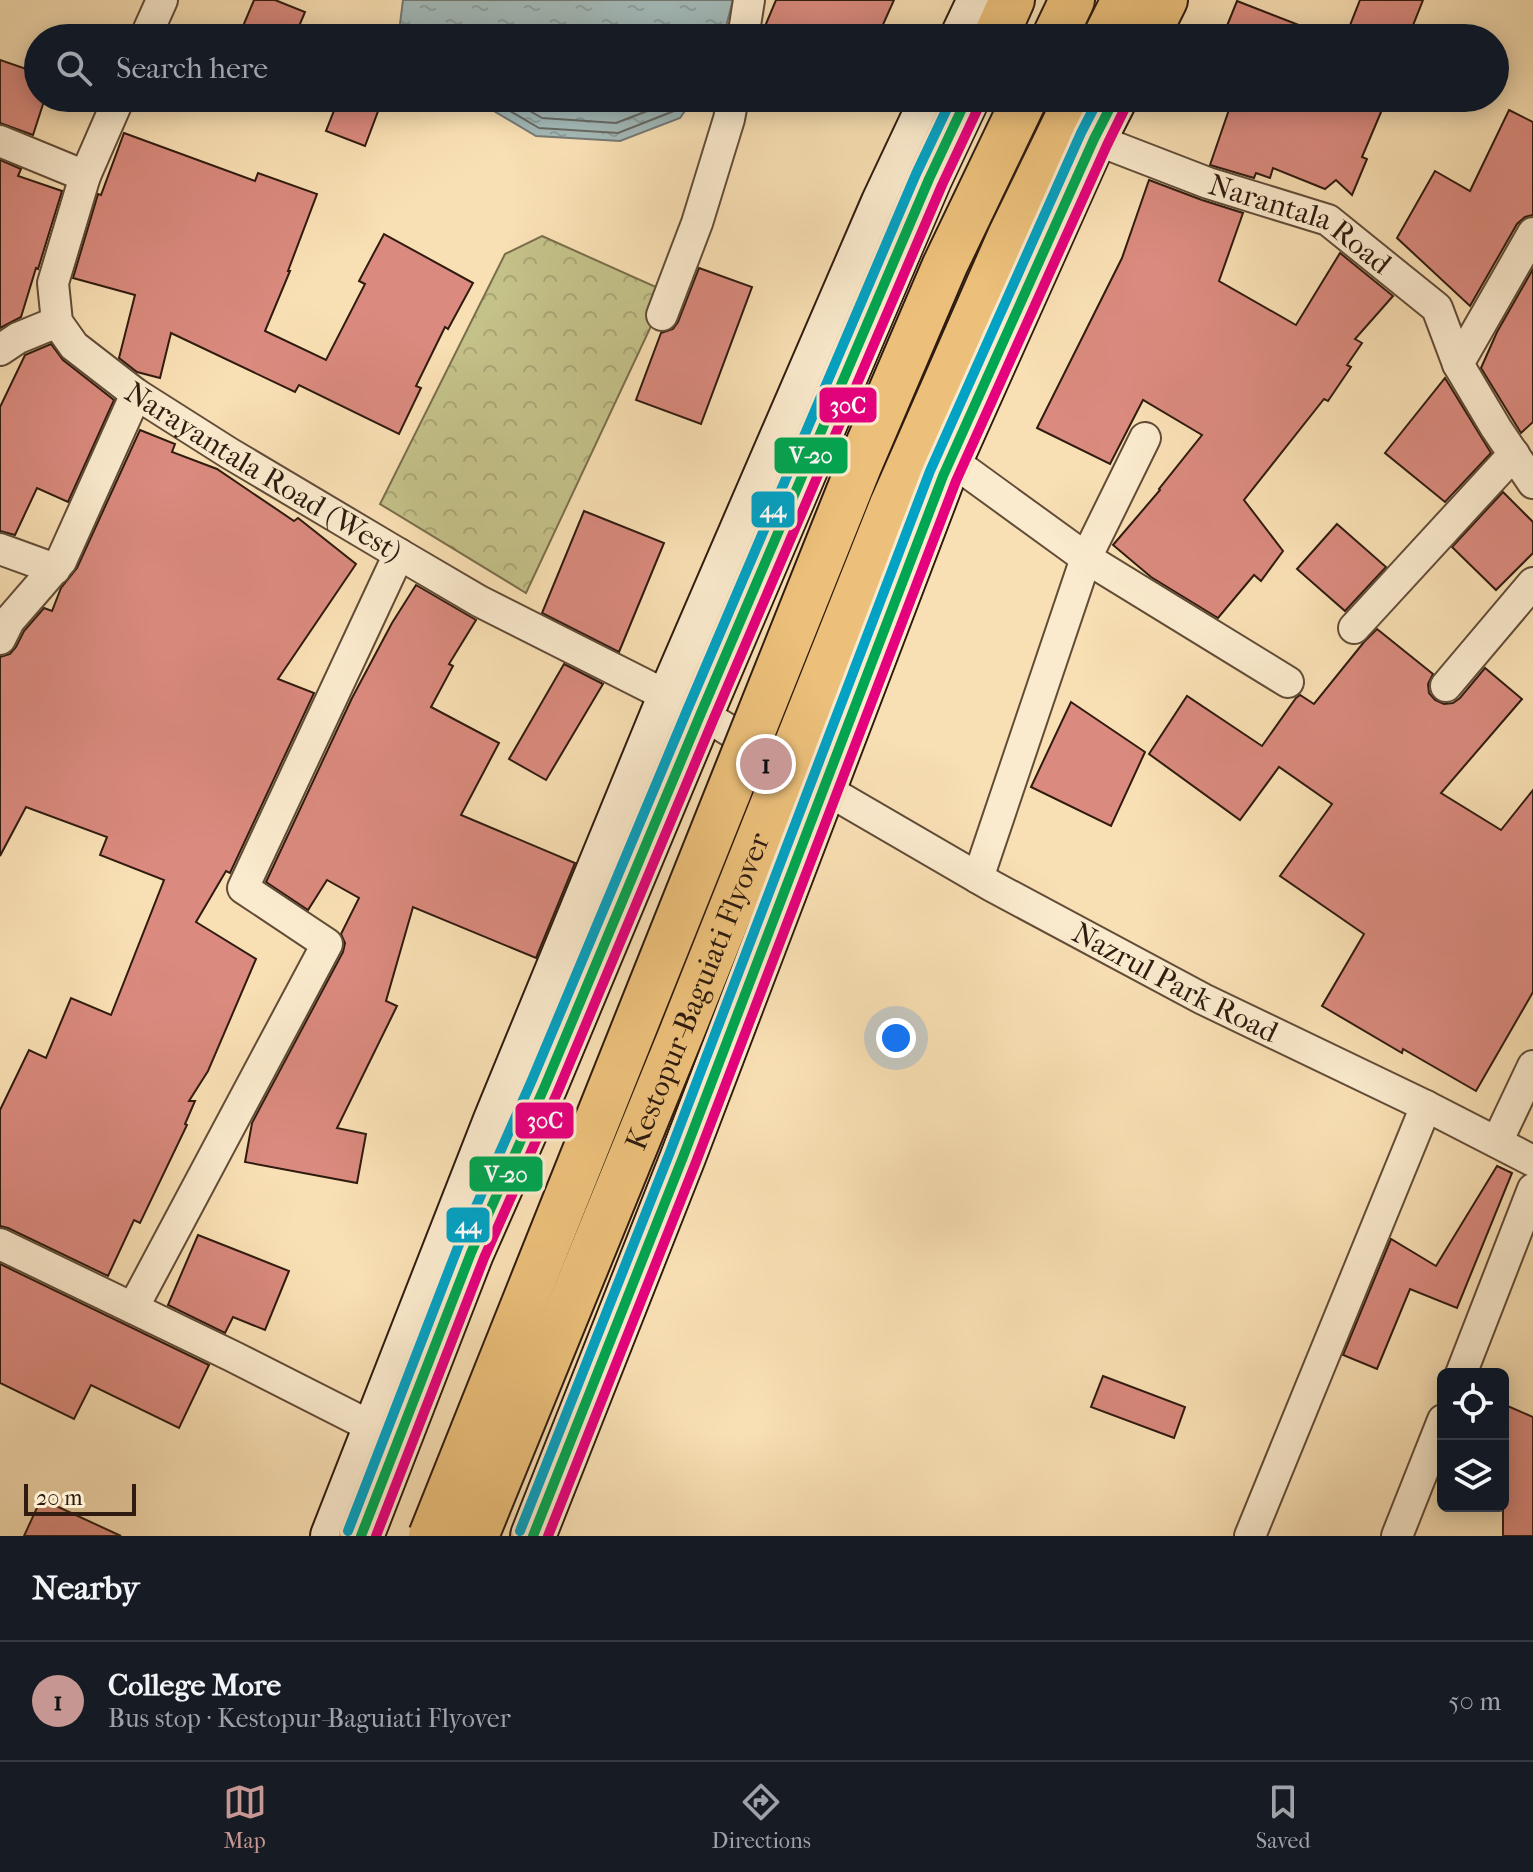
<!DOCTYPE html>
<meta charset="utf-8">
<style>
:root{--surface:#171b24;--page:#20242c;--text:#f1f3f6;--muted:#9ea1a6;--line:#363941;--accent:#c59692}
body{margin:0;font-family:"IM FELL French Canon",serif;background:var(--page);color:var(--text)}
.controls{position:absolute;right:24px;bottom:24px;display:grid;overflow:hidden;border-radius:12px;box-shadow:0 4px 20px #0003}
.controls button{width:72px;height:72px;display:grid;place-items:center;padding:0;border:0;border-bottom:2px solid var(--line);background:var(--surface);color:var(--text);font:40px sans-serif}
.scale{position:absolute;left:24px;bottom:20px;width:112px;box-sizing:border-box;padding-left:8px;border:4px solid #2f1b0f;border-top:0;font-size:22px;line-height:28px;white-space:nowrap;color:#2f1b0f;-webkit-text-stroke:6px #fbebce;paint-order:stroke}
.you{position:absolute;left:896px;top:1038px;width:28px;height:28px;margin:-20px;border:6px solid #fff;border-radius:50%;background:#1a73e8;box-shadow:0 0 0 12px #1a73e833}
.badge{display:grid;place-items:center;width:52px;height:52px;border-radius:50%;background:var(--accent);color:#111;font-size:26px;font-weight:700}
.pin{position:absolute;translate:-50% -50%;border:4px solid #fff;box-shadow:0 2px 8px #0006}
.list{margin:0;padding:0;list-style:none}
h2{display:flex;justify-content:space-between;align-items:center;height:104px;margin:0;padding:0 32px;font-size:34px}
h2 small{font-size:26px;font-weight:400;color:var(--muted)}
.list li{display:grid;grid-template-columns:52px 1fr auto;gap:24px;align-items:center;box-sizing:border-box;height:120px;padding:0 32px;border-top:2px solid var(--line)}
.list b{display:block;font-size:30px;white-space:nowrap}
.list p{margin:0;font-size:26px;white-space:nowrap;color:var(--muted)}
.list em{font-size:26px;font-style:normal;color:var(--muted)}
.icon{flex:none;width:44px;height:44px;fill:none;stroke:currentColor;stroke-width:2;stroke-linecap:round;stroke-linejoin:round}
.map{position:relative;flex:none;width:1533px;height:1536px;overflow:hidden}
.search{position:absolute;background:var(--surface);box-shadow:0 4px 20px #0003;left:24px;right:24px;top:24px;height:88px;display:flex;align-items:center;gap:20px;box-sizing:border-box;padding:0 28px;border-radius:44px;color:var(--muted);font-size:30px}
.sheet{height:224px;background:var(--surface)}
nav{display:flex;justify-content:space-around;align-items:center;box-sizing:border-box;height:112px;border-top:2px solid var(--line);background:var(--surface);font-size:22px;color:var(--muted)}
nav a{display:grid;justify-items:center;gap:4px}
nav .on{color:var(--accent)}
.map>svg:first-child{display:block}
</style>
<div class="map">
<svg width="1533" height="1536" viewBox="0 0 1533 1536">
<defs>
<pattern id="park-crowns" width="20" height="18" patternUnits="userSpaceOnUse" patternTransform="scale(2)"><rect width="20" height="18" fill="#c4c189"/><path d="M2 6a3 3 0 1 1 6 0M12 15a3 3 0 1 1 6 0" fill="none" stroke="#a9a575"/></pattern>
<pattern id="water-ripples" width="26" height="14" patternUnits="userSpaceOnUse" patternTransform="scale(2)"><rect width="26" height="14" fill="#a3bab9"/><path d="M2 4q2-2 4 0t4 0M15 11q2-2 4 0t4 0" fill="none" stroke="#8d9f9e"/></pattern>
</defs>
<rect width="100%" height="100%" fill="#f9e0b4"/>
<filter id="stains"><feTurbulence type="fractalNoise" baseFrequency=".0025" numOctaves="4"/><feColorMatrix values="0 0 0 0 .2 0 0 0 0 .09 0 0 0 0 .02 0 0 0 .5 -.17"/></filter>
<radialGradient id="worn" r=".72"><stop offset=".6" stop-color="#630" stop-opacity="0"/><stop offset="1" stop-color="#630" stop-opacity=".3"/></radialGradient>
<path fill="url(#park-crowns)" stroke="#7a6e4c" stroke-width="2" d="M542,236L667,292L526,593L380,504L505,254Z"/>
<g fill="url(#water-ripples)" stroke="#757a75" stroke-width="2">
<path d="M403,0H733L723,38H411L400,24Z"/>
<path d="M472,98H694L680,118L620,141L536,136Z"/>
</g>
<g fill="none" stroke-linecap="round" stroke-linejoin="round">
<g stroke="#696a64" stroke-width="2">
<path d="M488,98L539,128L618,133L674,111L684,98"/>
<path d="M508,98L542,118L616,123L668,103L672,98"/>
<path d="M531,98L546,106L615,111L648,98"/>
</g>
</g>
<g fill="#da8a7e" stroke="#2f1b0f" stroke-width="2">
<path d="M254,0H275L305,12L294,38H238Z"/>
<path d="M776,0H894L877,38H780L763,31Z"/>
<path d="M1360,0H1423L1408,38H1345Z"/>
<path d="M1237,1L1327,36V38H1222Z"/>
<path d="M0,60L38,73V98H45L33,135L0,123Z"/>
<path d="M339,98H383L365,146L326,131Z"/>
<path d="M1233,98H1387L1362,157L1367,159L1352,195L1336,180L1325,189L1273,168L1270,178L1256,173L1254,178L1210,165Z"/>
<path d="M1509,110L1533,122V215L1525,217L1517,224L1470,306L1397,238L1435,171L1470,191Z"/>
<path d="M124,133L255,181L258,173L317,194L288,271H290L265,331L326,360L365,284L359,281L384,234L473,283L448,329L445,327L416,386L421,388L399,434L299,385L295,392L171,333L160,378L137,372L119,358L135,295L73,278L98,194L101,195Z"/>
<path d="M0,160L21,169L18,176L62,191L38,269L36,268L21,317L0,328Z"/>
<path d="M1149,180L1202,200L1243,213L1219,281L1296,325L1340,253L1393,296L1355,339L1362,343L1347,365L1351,367L1328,401L1324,399L1244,500L1283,551L1261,581L1254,575L1218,618L1151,577L1113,545L1160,490L1159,489L1202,435L1143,400L1110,464L1037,428L1122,258Z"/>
<path d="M699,268L752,287L701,424L636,400L661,333L673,329L678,322Z"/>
<path d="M1533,269V422L1521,433L1481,368L1497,332Z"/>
<path d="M51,344L63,360L114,400L68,502L37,488L15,535L0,531V407L25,355Z"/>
<path d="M1445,378L1491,453L1445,502L1385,453Z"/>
<path d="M140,430L175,444L172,452L217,469L294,521L298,518L356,564L278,679L314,693L230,873L226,871L196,922L256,959L208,1071L189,1101H195L185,1124L187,1125L140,1223L134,1220L108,1276L8,1228L0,1226V1110L29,1050L46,1058L71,998L111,1015L164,880L100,855L107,837L26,807L0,856V657L10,654L16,647L24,631L44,608L52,611L61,588L77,568Z"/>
<path d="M1503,492L1533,522V553L1496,590L1452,547Z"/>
<path d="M584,511L664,543L619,652L542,613Z"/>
<path d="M1337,524L1386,567L1345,611L1297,569Z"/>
<path d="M416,585L476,620L449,664L453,666L431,707L499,743L461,815L575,863L536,958L413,907L386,1001L397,1006L337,1128L366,1134L357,1183L245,1162L252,1123L343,952L345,943L341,934L359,898L327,880L308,910L266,882L352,698L392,623Z"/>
<path d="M1377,629L1433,674L1428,684L1429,693L1435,700L1444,704L1453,703L1460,698L1485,668L1522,699L1441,793L1501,830L1533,790V992L1476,1091L1403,1049L1402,1053L1322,1006L1364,934L1280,876L1332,804L1279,767L1240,820L1149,754L1187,696L1262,746L1296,698L1300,695L1314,704L1364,642Z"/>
<path d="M564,664L603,684L546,780L509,759Z"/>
<path d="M1071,702L1145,752L1111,826L1031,787Z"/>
<path d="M1497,1166L1512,1173L1457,1308L1410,1289L1377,1369L1343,1355L1391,1239L1436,1266Z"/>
<path d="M198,1235L289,1271L265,1330L233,1317L225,1333L168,1305Z"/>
<path d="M0,1264L209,1365L179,1428L91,1385L74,1419L0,1383Z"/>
<path d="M1103,1376L1185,1407L1174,1438L1091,1407Z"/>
<path d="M1503,1404L1533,1417V1536H1503Z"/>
<path d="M41,1499L121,1536H24Z"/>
</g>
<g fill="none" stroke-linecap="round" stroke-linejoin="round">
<g stroke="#624c38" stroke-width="34">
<g id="street">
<path d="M145,38L162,0"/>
<path d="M743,38L749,0"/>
<path id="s1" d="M1094,139L1208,183L1328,220L1437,308L1458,364L1496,428L1533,483"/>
<path id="s2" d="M0,141L85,176L53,283L57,322L74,346L136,394L229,453L399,554L479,601L701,713L764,752"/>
<path d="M85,176L119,98"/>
<path d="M662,315L697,223L729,119L733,98"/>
<path d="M0,350L18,338L57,322"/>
<path d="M1458,364L1533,233"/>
<path d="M951,460L1086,558L1288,682"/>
<path d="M0,549L55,569"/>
<path d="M1354,628L1514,454"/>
<path d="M0,639L9,621L61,561L136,394"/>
<path d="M1446,686L1533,583"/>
<path id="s3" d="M808,779L992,886L1203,999L1426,1106L1533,1161"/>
<path d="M978,878L1086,558L1145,438"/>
<path d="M1497,1142L1533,1066"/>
<path d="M0,1244L232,1356L374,1428"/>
<path d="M133,1308L327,944L243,888L399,554"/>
<path d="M1461,1374L1533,1189"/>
<path d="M1250,1536L1426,1106"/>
<path d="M1397,1536L1443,1420"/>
</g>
</g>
<g stroke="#2f1b0f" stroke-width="46">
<g id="secondary">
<path d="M961,38L979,0"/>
<path d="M332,1536L495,1120L669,697L883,202L932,98"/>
</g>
</g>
<g stroke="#2f1b0f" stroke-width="48">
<g id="primary">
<path d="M995,38L1012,0"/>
<path d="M1054,38L1072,0"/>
<path d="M1105,38L1124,0"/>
<path d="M1146,38L1165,0"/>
<path d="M361,1536L471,1253L545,1086L701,713L929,179L967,98"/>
<path d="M533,1536L683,1157L943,476L1094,139L1115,98"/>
</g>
</g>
<use href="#street" stroke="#fbebce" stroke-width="30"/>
<use href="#secondary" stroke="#fbebce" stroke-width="42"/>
<use href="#primary" stroke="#ecc07a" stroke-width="44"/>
<g stroke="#2f1b0f" stroke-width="48" stroke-linecap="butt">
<g id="primary-bridge">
<path d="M431,1536L859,466L945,265L1025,98"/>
<path id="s4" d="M476,1536L681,1034L892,505L1010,236L1077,98"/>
</g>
</g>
<use href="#primary-bridge" stroke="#ecc07a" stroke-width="44"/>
<g stroke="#fbebce" stroke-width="16">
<g id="bus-1">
<path d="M361,1536L471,1253L545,1086L701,713L929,179L967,98"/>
<path d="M533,1536L683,1157L943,476L1094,139L1115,98"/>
</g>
</g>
<g stroke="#fbebce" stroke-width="16">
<g id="bus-2">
<path d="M376,1536L484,1258L558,1091L714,718L942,185L980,104"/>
<path d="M548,1536L696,1162L956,481L1107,145L1127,104"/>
</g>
</g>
<g stroke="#fbebce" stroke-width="16">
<g id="bus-3">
<path d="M348,1531L458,1247L532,1080L688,708L916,174L952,98"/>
<path d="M520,1531L670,1152L930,471L1081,133L1099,98"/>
</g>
</g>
<use href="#bus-1" stroke="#00a651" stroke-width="10"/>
<use href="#bus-2" stroke="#e5007d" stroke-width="10"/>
<use href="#bus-3" stroke="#02a2c4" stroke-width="10"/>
</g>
<g text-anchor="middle" stroke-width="6" stroke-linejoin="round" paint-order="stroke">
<g font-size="30" fill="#2f1b0f" stroke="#fbebce">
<text dy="10" stroke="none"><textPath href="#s1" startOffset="224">Narantala Road</textPath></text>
<text dy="10" stroke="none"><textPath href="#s2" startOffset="500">Narayantala Road (West)</textPath></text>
<text dy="10" stroke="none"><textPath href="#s3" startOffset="420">Nazrul Park Road</textPath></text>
<text dy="10" stroke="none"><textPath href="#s4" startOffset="588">Kestopur-Baguiati Flyover</textPath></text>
</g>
</g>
<g stroke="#fbebce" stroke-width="3">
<rect x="818" y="386" width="60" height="38" rx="8" fill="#e5007d"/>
<rect x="773" y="436" width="76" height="39" rx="8" fill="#00a651"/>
<rect x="750" y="490" width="46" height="39" rx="8" fill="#02a2c4"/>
<rect x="514" y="1101" width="61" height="39" rx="8" fill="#e5007d"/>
<rect x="468" y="1155" width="76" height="38" rx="8" fill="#00a651"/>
<rect x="445" y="1206" width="46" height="38" rx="8" fill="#02a2c4"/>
</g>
<g font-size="22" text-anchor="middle" font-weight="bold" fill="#fff">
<text x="848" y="413">30C</text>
<text x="811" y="463">V-20</text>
<text x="773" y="517">44</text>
<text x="545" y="1128">30C</text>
<text x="506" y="1182">V-20</text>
<text x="468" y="1233">44</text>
</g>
<rect width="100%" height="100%" filter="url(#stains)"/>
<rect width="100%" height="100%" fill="url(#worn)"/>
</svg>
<div class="controls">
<button><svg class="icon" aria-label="locate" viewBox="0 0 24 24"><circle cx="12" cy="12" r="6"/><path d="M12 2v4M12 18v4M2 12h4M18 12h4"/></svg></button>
<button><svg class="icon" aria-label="layers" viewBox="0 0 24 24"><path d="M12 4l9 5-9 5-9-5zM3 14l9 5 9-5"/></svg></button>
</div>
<div class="scale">20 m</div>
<div class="you"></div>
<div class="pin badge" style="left:766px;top:764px">1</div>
<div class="search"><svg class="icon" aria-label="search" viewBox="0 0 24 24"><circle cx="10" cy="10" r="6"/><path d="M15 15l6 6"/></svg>Search here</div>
</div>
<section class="sheet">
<h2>Nearby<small></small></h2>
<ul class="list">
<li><span class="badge">1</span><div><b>College More</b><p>Bus stop · Kestopur-Baguiati Flyover</p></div><em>50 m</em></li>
</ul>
</section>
<nav>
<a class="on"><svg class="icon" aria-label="map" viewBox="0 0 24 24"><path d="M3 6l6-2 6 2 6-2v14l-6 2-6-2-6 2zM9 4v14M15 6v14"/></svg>Map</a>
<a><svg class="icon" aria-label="directions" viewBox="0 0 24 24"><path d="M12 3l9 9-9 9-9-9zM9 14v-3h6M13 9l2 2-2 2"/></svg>Directions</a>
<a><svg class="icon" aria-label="saved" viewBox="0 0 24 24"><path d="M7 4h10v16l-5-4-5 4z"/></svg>Saved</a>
</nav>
